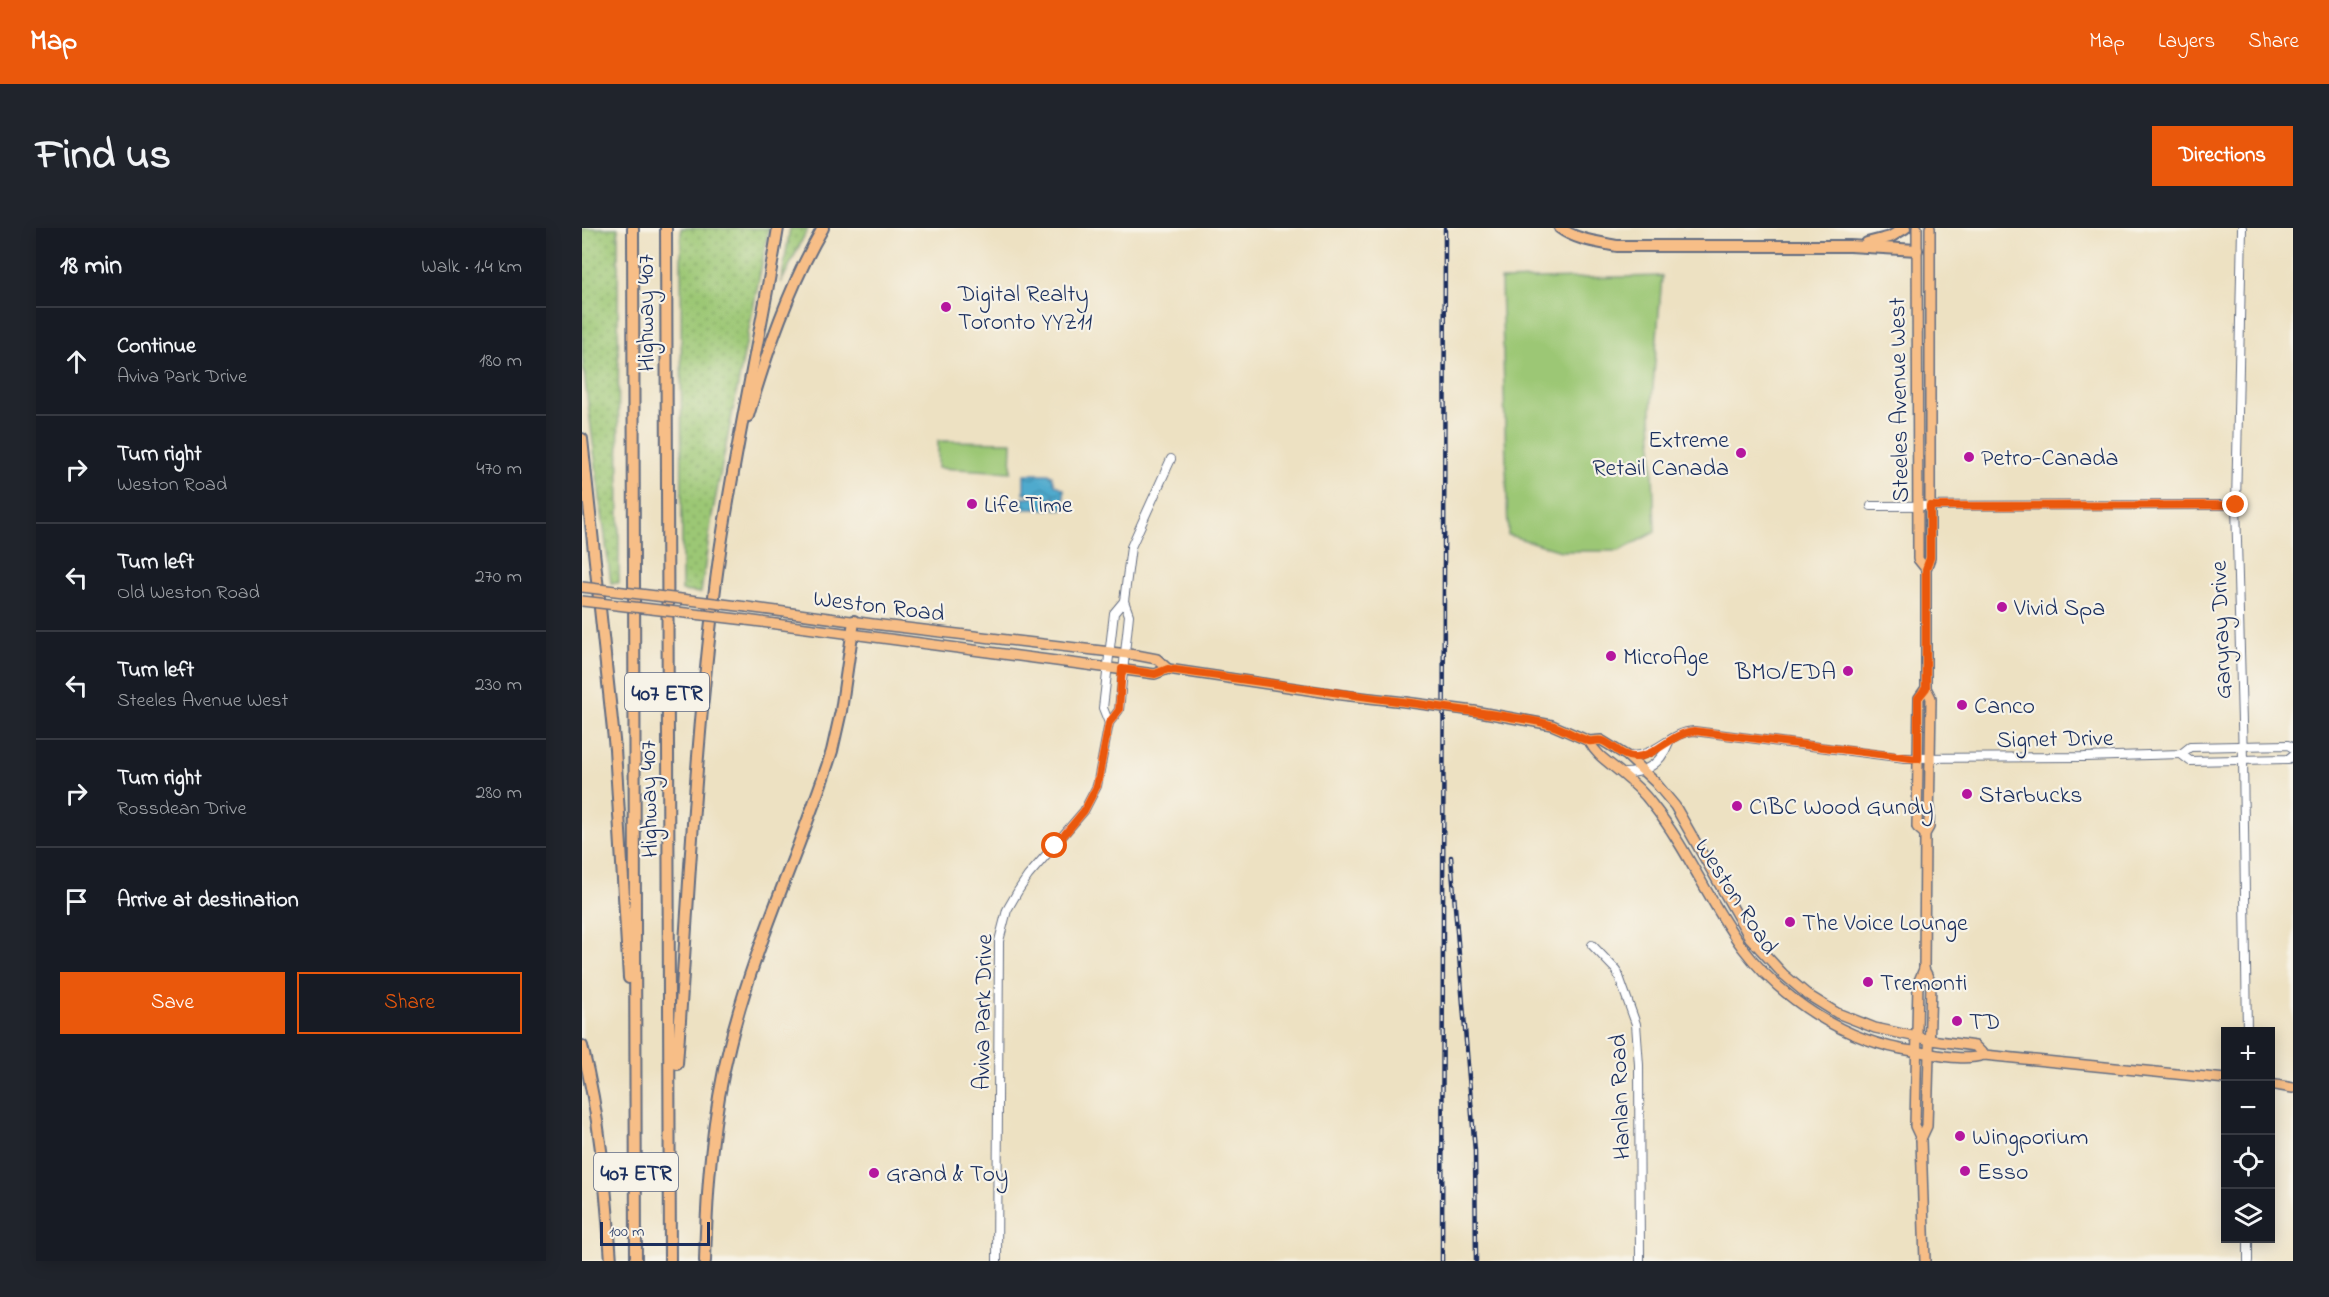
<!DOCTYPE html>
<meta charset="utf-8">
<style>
:root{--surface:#171b24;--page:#20242c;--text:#f1f3f6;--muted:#9ea1a6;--line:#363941;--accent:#ea580c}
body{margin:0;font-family:"Indie Flower",sans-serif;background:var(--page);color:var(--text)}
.controls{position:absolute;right:18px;bottom:18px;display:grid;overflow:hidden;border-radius:0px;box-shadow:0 3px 15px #0003}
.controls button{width:54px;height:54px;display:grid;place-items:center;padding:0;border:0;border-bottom:2px solid var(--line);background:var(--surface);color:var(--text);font:30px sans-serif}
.scale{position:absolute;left:18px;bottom:15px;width:110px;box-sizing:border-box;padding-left:6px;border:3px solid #1b2f5e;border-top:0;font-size:16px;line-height:21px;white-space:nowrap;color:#1b2f5e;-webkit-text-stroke:4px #f7f3e8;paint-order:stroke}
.stop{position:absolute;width:18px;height:18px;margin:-14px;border:4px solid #ea580c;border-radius:50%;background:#fff}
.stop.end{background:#ea580c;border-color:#fff;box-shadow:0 2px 6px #0008}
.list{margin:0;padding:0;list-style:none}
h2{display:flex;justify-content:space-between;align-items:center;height:78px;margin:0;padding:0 24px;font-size:26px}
h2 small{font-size:20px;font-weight:400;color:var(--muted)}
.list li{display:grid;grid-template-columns:39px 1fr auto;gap:18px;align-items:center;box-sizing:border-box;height:108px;padding:0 24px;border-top:2px solid var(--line)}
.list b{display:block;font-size:22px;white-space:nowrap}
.list p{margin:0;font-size:20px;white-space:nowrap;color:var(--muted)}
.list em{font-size:20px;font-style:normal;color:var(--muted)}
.actions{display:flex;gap:12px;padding:18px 24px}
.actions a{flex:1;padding:14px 0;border:2px solid var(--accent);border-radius:0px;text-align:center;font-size:21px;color:var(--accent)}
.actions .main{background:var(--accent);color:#fff}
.icon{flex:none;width:33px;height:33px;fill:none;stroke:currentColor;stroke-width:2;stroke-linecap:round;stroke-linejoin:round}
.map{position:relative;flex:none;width:1711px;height:1033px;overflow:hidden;border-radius:0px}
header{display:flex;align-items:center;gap:36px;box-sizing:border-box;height:84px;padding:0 30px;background:var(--accent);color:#fff}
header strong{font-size:28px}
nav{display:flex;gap:33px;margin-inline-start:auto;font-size:21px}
.intro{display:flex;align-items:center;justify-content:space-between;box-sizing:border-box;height:144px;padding:0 36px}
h1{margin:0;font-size:42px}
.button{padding:15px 27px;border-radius:0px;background:var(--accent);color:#fff;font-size:21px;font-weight:700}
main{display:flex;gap:36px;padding:0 36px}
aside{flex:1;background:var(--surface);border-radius:0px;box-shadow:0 3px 15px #0003}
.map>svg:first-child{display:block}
</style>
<header>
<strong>Map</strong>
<nav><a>Map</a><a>Layers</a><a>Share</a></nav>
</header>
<div class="intro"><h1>Find us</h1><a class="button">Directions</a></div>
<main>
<aside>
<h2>18 min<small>Walk · 1.4 km</small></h2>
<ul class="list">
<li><svg class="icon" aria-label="ahead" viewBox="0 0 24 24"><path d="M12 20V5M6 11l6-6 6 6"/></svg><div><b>Continue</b><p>Aviva Park Drive</p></div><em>180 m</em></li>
<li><svg class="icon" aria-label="right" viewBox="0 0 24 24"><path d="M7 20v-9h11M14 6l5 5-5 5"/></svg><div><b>Turn right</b><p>Weston Road</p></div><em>470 m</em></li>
<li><svg class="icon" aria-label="left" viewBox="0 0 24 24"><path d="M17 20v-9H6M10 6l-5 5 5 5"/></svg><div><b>Turn left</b><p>Old Weston Road</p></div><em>270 m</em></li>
<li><svg class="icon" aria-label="left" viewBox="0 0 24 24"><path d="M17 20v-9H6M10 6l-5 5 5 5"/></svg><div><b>Turn left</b><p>Steeles Avenue West</p></div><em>230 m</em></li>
<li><svg class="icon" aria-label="right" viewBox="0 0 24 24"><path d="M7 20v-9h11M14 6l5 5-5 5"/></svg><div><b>Turn right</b><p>Rossdean Drive</p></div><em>280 m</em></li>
<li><svg class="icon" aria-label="arrive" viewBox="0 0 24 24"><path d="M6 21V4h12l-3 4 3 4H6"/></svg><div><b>Arrive at destination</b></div></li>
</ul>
<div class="actions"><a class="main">Save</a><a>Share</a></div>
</aside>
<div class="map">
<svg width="1711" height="1033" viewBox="0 0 1711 1033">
<defs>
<pattern id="grass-dots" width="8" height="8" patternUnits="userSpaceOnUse" patternTransform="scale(1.5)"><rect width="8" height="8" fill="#9cc774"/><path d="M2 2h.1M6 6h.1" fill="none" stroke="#7ea262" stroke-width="1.8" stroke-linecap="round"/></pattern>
<pattern id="water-waves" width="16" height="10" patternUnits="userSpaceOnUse" patternTransform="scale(1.5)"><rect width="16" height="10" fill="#4faacd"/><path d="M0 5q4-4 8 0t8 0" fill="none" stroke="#418baa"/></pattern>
</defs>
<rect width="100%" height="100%" fill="#f7f3e8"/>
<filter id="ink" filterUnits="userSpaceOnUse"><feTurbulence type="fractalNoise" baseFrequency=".0167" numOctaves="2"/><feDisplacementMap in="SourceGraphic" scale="12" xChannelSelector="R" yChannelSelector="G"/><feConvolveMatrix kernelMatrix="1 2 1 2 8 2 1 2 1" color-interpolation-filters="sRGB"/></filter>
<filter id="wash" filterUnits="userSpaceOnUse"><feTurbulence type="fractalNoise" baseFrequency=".008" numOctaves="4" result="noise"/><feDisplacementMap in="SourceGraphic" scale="24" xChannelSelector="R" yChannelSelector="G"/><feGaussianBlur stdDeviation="1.35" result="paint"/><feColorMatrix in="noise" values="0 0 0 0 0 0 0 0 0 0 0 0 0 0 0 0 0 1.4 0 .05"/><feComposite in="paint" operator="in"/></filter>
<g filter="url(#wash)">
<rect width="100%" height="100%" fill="#ede1c2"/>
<g fill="url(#grass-dots)" stroke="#5c7b69" stroke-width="1.5">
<path d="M0,0H36L37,355H29L0,129Z"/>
<path d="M99,0H187L130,288L119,365L100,363Z"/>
<path d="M208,0H226L199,55Z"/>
</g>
<g fill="#9cc774" stroke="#5c7b69" stroke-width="1.5">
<path d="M1080,48L1069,183L1073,304L1037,323H979L926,307L919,52Z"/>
<path d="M356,213L430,214L429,244L356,240Z"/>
</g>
<path fill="url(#water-waves)" stroke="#356c96" stroke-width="1.5" d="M442,246H466L470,247L473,256L482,261V281H473L472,268L468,271V281H441V270L455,269L456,268V266H442Z"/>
</g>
<g filter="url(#ink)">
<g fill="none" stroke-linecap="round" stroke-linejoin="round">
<g stroke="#646d81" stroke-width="10">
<g id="minor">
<path d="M1660,0L1654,277L1661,531L1665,804"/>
<path d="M1289,278L1654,277"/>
<path d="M527,495L521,480L532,385L542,373L549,319L589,231"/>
<path d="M1599,526L1608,533L1706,531L1711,527"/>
<path d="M1045,528C1074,530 1087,504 1112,503L1323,530L1502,529L1599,526L1608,519L1706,517L1711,520"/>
<path d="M1040,545C1063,546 1079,536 1087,514"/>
<path d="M1010,717L1035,743L1054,796L1057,837L1058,1033"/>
<path d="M1666,1010V1033"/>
<path d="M415,1033L417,713L425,682L436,663L446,648L502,583L515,558L527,495L537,482L547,387L542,373"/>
</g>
</g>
<g stroke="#646d81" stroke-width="12">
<g id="major">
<path d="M1335,0L1336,331L1344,341"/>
<path d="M165,379L291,396L554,427L575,431L586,441"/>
<path d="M164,392L573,446L586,441L760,467L823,474"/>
<path d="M892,483L970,497L1007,513L1019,512L1045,528L1073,554L1093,578L1168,710L1201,746L1226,767L1255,785L1293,800L1349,812L1393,818L1402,827"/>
<path d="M1007,513C1015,528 1025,533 1038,544C1049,553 1062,565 1070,576C1105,620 1127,674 1160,719C1200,772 1264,814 1331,823C1354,826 1380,834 1402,827L1644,851"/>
<path d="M1343,606L1335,599L1337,470L1344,460"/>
<path d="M1688,856L1711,860"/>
<path d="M1339,911L1345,898L1349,755L1342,741"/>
<path d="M1343,1033L1339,911L1333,898L1336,755L1342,741L1343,606L1347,599L1349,470L1344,460V341L1348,330V0"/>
</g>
</g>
<g stroke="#646d81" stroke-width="14">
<g id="highway">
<path d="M51,0L54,1033"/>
<path d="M84,0C84,344 88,689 88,1033"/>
<path d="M978,0C994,12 1016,14 1035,18H1268L1335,22"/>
<path d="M1285,15L1308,9L1323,0"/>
<path d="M166,188C185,124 207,58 241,0"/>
<path d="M0,211L33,521L47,750"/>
<path d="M0,818C18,889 24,960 29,1033"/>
<path d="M95,836C107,667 114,497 137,330C153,219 178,110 196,0"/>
<path d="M123,1033C125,959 130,888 148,816C172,717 219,621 250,523L259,483L272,393"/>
</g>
</g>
<use href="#minor" stroke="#fff" stroke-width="8"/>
<use href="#major" stroke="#f7be87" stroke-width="9"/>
<use href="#highway" stroke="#f7be87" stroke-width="10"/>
<g stroke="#1b2f5e" stroke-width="4.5">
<g id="rail">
<path d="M869,629L893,923L894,1033"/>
<path d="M860,1033L863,0"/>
</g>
</g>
<use href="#rail" stroke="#f7f3e8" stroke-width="2" stroke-dasharray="7" stroke-linecap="butt"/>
<g stroke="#646d81" stroke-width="12" stroke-linecap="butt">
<g id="major-bridge">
<path d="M0,359L165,379"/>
<path d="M0,373L164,392"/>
<path d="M823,474L892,483"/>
</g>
</g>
<use href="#major-bridge" stroke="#f7be87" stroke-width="9"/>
</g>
</g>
<g fill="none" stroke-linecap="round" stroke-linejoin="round" filter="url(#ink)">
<path stroke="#ea580c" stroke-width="8" d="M473,618L502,583L515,558L527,495L537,482L540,441L573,446L586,441L922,488C938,491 956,492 972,498C984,502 995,510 1007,513C1011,514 1016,511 1021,513C1033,518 1040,530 1054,529C1074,528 1090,505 1112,503L1336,531V470L1344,460V341L1348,330V278L1654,277"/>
</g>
<g fill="#b5179e" stroke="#f7f3e8" stroke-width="2">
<circle cx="364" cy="79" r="6"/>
<circle cx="1159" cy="225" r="6"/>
<circle cx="1387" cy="229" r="6"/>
<circle cx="390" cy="276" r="6"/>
<circle cx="1420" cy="379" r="6"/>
<circle cx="1029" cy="428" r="6"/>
<circle cx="1266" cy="443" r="6"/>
<circle cx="1380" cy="477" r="6"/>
<circle cx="1385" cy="566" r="6"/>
<circle cx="1155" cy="578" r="6"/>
<circle cx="1208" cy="694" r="6"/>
<circle cx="1286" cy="754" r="6"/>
<circle cx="1375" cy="793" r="6"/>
<circle cx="1378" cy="908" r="6"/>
<circle cx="1383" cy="943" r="6"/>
<circle cx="292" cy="945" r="6"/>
</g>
<g text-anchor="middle" stroke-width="4.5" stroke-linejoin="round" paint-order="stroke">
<g fill="#f7f3e8" stroke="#5d6a87" stroke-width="1.5">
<rect x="43" y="445" width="84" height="38" rx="4.5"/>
<rect x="12" y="925" width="84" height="38" rx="4.5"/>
</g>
<g font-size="22" font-weight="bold" fill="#1b2f5e">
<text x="85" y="472">407 ETR</text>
<text x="54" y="952">407 ETR</text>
</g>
<g font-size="24" fill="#1b2f5e" stroke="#f7f3e8" text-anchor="start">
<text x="376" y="73">Digital Realty<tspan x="376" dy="28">Toronto YYZ11</tspan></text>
<text x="1147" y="219" text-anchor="end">Extreme<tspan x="1147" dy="28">Retail Canada</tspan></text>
<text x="1399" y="237">Petro-Canada</text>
<text x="402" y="284">Life Time</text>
<text x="1432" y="387">Vivid Spa</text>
<text x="1041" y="436">MicroAge</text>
<text x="1254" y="451" text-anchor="end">BMO/EDA</text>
<text x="1392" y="485">Canco</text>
<text x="1397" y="574">Starbucks</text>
<text x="1167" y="586">CIBC Wood Gundy</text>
<text x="1220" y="702">The Voice Lounge</text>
<text x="1298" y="762">Tremonti</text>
<text x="1387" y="801">TD</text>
<text x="1390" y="916">Wingporium</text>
<text x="1395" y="951">Esso</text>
<text x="304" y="953">Grand &amp; Toy</text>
</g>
<g font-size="24" fill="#1b2f5e" stroke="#f7f3e8">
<text transform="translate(63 85) rotate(-90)" y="8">Highway 407</text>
<text transform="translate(1316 172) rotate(-91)" y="8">Steeles Avenue West</text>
<text transform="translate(297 377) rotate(7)" y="8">Weston Road</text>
<text transform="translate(1638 402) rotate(-92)" y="8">Garyray Drive</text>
<text transform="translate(1473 510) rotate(-1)" y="8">Signet Drive</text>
<text transform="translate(66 571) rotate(-91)" y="8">Highway 407</text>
<text transform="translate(1155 668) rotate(57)" y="8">Weston Road</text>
<text transform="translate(400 784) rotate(-89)" y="8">Aviva Park Drive</text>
<text transform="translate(1037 869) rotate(-92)" y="8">Hanlan Road</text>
</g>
</g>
</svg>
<div class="controls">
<button>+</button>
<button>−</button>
<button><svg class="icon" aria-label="locate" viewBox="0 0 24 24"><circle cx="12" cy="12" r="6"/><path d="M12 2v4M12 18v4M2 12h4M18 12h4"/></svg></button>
<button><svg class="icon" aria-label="layers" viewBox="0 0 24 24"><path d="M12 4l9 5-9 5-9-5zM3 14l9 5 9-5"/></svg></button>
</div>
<div class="scale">100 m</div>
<div class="stop" style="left:473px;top:618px"></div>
<div class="stop end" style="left:1654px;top:277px"></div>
</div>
</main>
